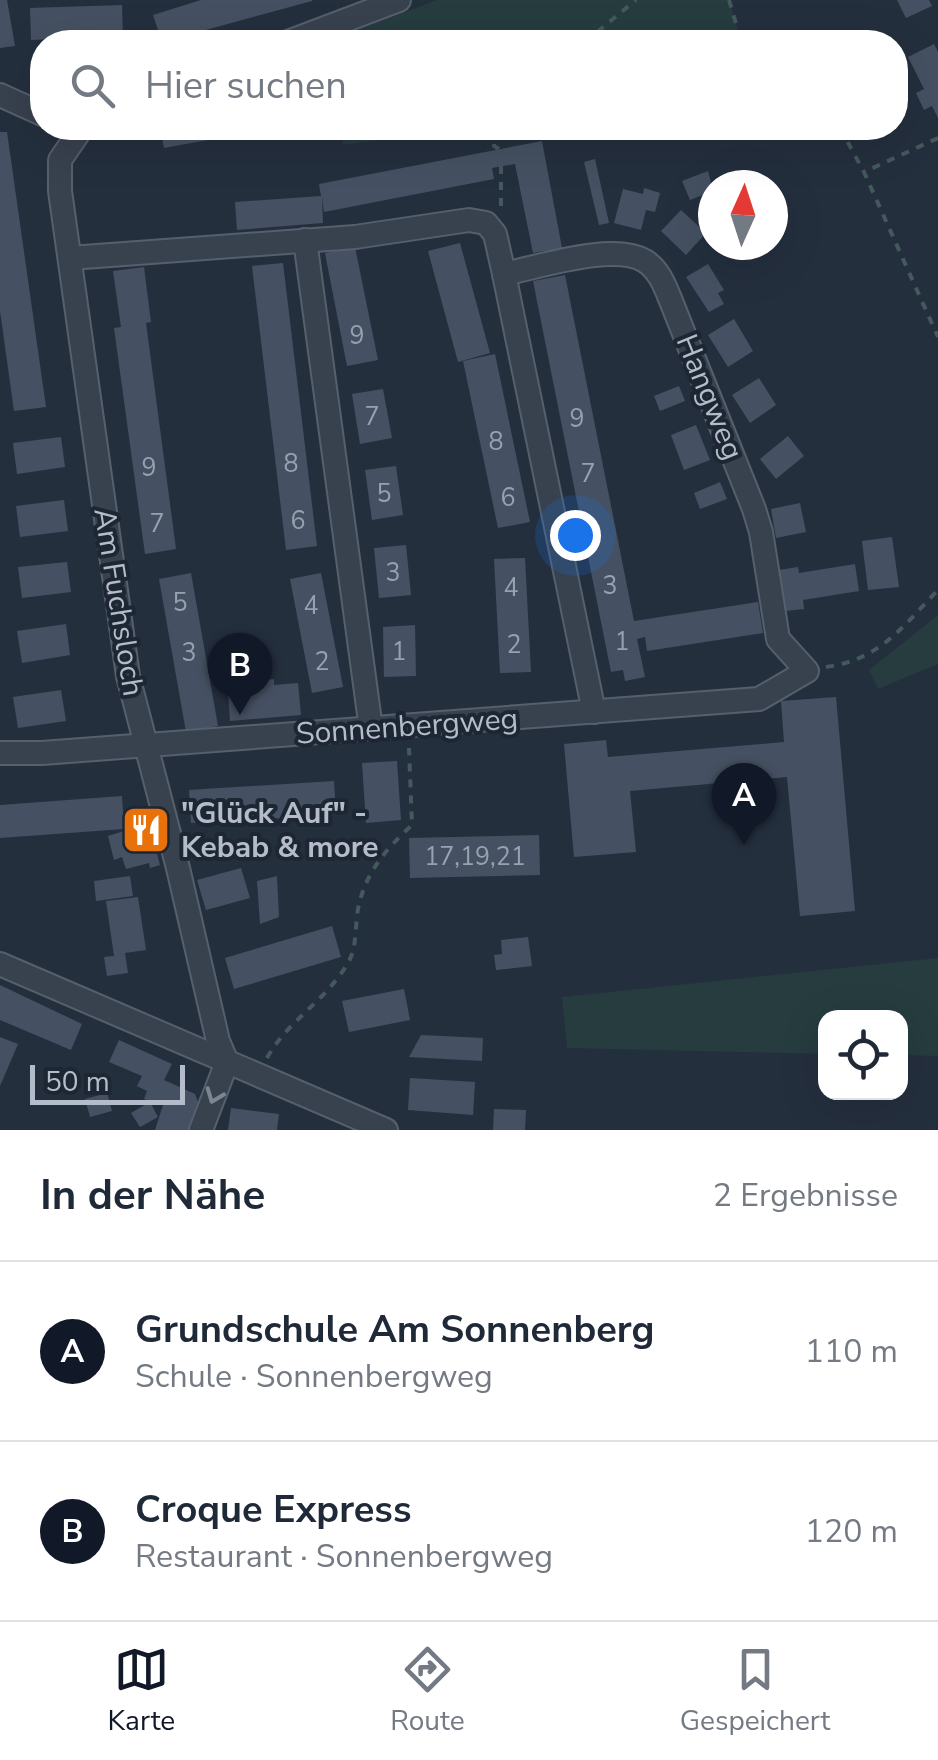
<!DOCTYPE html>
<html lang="de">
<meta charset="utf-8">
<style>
:root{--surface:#fff;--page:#f6f6f7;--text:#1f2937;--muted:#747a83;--line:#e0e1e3;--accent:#111827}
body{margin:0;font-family:"Nunito Sans",sans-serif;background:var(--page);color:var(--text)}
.controls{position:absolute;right:30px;bottom:30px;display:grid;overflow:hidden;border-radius:20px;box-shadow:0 10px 40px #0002}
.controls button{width:90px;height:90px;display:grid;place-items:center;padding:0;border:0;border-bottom:2px solid var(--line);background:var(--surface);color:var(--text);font:50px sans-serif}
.compass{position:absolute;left:698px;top:170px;width:90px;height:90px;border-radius:50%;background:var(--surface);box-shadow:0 10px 40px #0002;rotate:3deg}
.scale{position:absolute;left:30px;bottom:25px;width:155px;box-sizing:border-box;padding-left:10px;border:5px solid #b4bcc9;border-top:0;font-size:28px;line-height:35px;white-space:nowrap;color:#b4bcc9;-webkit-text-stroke:8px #1d2633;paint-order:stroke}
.you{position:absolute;left:575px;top:535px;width:35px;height:35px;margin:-25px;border:8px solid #fff;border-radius:50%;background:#1a73e8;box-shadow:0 0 0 15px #1a73e833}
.badge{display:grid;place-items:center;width:65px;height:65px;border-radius:50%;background:var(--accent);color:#fff;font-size:32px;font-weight:700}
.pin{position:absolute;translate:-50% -82px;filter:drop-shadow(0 2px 5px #0008)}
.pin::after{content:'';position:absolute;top:52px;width:35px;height:30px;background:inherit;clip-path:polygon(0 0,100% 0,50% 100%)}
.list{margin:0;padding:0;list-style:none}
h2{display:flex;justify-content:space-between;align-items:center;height:130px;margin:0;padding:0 40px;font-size:42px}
h2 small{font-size:32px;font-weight:400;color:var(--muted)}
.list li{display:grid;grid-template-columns:65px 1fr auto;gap:30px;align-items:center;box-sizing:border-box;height:180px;padding:0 40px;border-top:2px solid var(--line)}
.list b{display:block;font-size:38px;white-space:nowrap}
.list p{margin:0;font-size:32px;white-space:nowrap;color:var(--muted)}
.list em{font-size:32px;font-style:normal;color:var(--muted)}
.icon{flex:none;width:55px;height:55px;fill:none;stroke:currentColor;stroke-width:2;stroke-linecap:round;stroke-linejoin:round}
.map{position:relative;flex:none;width:938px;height:1130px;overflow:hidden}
.search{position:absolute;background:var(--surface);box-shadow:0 10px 40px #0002;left:30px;right:30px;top:30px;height:110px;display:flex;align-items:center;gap:25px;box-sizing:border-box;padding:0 35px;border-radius:40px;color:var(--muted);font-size:38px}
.sheet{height:490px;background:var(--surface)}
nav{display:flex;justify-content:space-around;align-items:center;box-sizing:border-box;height:140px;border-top:2px solid var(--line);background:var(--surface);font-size:28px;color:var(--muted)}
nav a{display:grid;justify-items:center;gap:5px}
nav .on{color:var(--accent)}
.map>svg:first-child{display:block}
</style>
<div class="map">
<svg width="938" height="1130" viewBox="0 0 938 1130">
<rect width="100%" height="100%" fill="#242f3e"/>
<g fill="#263c3f">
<path d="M437,0H729L740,37L751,42H334L333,39Z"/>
<path d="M341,128H463L343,145Z"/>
<path d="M938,615V664L878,689L869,670Z"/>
<path d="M938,958V1056L901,1055L900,1018H826L825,1054L567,1048L562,997Z"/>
</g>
<g fill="#455162">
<path d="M0,0H7L15,46L0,48Z"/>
<path d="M201,0H312V1L162,42L153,15Z"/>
<path d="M897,0H929L932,6L906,18Z"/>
<path d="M122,5L123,36L31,40L30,8Z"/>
<path d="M934,44L938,52V118L932,106L924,110L916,93L924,89L908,57Z"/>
<path d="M160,128H217L219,138L164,148Z"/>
<path d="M0,132H7L46,407L14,411L0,311Z"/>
<path d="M542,141L562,248L533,253L515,164L492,168L494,179L324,212L322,197L323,223L237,230L235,202L321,196L319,184Z"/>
<path d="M595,159L609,223L599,225L584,162Z"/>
<path d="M708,171L713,191L690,200L682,181Z"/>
<path d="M644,188L660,193L655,212L646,210L641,230L614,223L623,189L643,194Z"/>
<path d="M681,210L706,233L686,255L661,231Z"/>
<path d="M460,243L490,353L458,362L428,251Z"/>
<path d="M355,247L378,360L347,366L325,253Z"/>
<path d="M283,263L317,546L286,550L252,266Z"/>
<path d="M708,264L724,290L718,293L724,304L709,312L686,277Z"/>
<path d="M144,267L151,322L146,323L176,549L145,554L114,328L121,327L113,271Z"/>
<path d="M565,275L634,621L758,602L763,633L647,651L645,637L637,639L645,677L625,681L623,670L611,672L533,281Z"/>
<path d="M734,319L753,351L728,367L708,335Z"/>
<path d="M495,354L530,522L498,528L463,361Z"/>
<path d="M759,378L776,405L750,423L732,395Z"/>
<path d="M679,386L685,401L660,411L654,396Z"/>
<path d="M383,389L392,438L360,444L352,394Z"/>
<path d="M696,425L710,460L684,470L671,435Z"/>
<path d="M788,436L804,456L776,479L760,459Z"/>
<path d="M61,437L65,467L17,474L13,443Z"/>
<path d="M396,466L403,515L372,520L365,470Z"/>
<path d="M720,482L727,499L700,509L694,493Z"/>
<path d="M64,500L68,531L20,537L16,506Z"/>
<path d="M800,503L806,532L776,538L771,509Z"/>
<path d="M892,537L899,587L868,590L862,541Z"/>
<path d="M406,545L411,595L379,598L374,548Z"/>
<path d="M525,558L531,672L500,673L494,559Z"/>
<path d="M67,562L71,592L22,598L18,567Z"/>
<path d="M855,564L859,591L803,600L804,609L785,611L779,570L798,567L799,573Z"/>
<path d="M191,573L218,726L186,732L159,579Z"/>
<path d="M321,573L343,687L312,693L290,579Z"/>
<path d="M66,624L70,655L22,663L17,631Z"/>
<path d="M415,625L416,676L384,677L383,627Z"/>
<path d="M252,676V681L274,679V685L298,683L301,715L230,721L227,678Z"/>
<path d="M61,690L66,721L18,728L13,697Z"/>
<path d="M836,697L855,911L800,916L787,777L630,791L636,852L574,857L564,744L606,740L608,757L784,742L781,701Z"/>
<path d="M397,761L401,820L366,823L362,763Z"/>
<path d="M334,781L336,815L191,823L189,790Z"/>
<path d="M122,796L124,829L0,838V805Z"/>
<path d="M149,823L160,865L150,868L149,863L126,869L122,857L114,860L108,836Z"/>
<path d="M539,835L540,875L410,878L409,838Z"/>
<path d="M241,868L250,898L206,910L197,880Z"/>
<path d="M130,876L133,896L96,901L94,881Z"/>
<path d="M277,876L279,917L260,924L257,881Z"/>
<path d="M138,897L146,950L125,953L128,973L107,976L104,957L114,956L106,901Z"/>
<path d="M332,926L341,957L234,989L225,958Z"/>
<path d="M528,937L532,966L496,970L494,955L502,954L501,940Z"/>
<path d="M0,985L82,1024L71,1050L0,1020Z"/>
<path d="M404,989L410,1020L349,1032L342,1001Z"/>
<path d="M421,1035L483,1038L482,1061L409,1057Z"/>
<path d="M0,1037L18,1044L0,1086Z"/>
<path d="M119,1040L172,1064L164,1080L195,1094L198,1102L189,1130H155L163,1105L144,1099L147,1091L137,1086L142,1076L109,1062Z"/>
<path d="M410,1078L475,1082L473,1115L408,1110Z"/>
<path d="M107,1093L112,1111L90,1117L85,1099Z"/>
<path d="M150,1102L158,1117L140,1127L131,1113Z"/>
<path d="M231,1108L279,1114L277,1130H228Z"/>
<path d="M494,1109L526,1110L525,1130H493Z"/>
</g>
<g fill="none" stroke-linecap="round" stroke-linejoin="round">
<g stroke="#565f6c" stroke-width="26">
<g id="street">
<path d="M288,42L399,0"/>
<path d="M0,95L42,114"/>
<path d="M82,128L60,160V191L128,676L178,868L218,1041L227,1062"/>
<path d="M305,240L371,729"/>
<path d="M70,258L355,237L469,220L486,223L495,234L504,274L594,712"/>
<path d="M0,753H42L759,699L807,671L778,639L761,532L754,509L671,301C665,286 659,270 645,261C614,242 539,267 504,274"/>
<path d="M0,964L386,1130"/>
<path d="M201,1130L227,1062"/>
</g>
</g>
<g stroke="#44595c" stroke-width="4" stroke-dasharray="8 8" stroke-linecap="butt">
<path d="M729,0L740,37L748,42"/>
<path d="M585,42L636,0"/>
<path d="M495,128L494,146L499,149"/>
<path d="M840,128L864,172"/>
<path d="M938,138L864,172L938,337"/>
<path d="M501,206V166"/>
<path d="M826,667C881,659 901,628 938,590"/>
<path d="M267,1058C288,1020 324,1003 348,963C357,948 355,926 358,909C365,873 386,849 412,825L409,748"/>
</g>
<use href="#street" stroke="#38414e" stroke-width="22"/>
</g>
<defs><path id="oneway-chevron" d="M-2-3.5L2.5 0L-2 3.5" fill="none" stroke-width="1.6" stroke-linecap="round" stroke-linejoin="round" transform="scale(2.5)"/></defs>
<use stroke="#7c8592" href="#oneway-chevron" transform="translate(214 1096) rotate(111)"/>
<defs>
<g id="restaurant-square" transform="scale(2.5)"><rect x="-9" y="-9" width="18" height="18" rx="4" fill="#e8710a" stroke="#1d2633"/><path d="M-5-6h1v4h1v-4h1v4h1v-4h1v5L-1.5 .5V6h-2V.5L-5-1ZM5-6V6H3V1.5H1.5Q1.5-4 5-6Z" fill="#fff"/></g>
</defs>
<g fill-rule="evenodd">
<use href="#restaurant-square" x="146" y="830"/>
</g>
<g text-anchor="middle" stroke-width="8" stroke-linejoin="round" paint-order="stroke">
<g font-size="25" fill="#98a1af">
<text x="357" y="344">9</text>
<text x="372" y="425">7</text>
<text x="577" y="427">9</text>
<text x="496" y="450">8</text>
<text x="291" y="472">8</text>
<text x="149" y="476">9</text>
<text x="588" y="482">7</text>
<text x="384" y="502">5</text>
<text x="508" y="506">6</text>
<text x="298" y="529">6</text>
<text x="157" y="532">7</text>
<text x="393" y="581">3</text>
<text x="610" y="594">3</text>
<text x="511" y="596">4</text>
<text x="180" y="611">5</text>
<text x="311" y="614">4</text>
<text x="622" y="650">1</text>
<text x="514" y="653">2</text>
<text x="399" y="660">1</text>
<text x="189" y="661">3</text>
<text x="322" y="670">2</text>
<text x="475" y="865">17,19,21</text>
</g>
<g font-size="30" fill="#b4bcc9" stroke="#1d2633">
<text transform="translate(710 397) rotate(68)" y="10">Hangweg</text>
<text transform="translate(119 602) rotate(81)" y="10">Am Fuchsloch</text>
<text transform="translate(407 726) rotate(-4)" y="10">Sonnenbergweg</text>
</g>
<g font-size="30" font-weight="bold" fill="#b4bcc9" stroke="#1d2633" text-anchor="start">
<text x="181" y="823">"Glück Auf" -<tspan x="181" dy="34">Kebab &amp; more</tspan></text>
</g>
</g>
</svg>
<div class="controls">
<button><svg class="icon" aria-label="locate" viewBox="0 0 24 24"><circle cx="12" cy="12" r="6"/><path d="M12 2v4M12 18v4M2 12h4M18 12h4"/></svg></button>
</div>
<svg class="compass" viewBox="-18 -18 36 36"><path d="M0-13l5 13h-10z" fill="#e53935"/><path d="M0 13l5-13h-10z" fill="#747a83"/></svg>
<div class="scale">50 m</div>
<div class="you"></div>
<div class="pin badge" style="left:744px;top:845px">A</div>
<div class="pin badge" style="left:240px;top:715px">B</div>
<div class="search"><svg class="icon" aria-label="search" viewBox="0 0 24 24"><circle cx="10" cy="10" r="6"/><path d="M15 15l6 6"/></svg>Hier suchen</div>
</div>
<section class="sheet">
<h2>In der Nähe<small>2 Ergebnisse</small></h2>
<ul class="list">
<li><span class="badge">A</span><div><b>Grundschule Am Sonnenberg</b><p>Schule · Sonnenbergweg</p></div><em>110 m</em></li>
<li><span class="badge">B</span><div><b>Croque Express</b><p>Restaurant · Sonnenbergweg</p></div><em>120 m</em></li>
</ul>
</section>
<nav>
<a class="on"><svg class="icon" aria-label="map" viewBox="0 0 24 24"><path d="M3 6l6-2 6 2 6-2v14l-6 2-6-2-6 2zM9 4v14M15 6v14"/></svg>Karte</a>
<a><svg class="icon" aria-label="directions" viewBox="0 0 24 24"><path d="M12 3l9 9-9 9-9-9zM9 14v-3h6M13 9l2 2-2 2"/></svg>Route</a>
<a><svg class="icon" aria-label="saved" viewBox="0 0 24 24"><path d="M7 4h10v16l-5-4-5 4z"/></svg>Gespeichert</a>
</nav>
